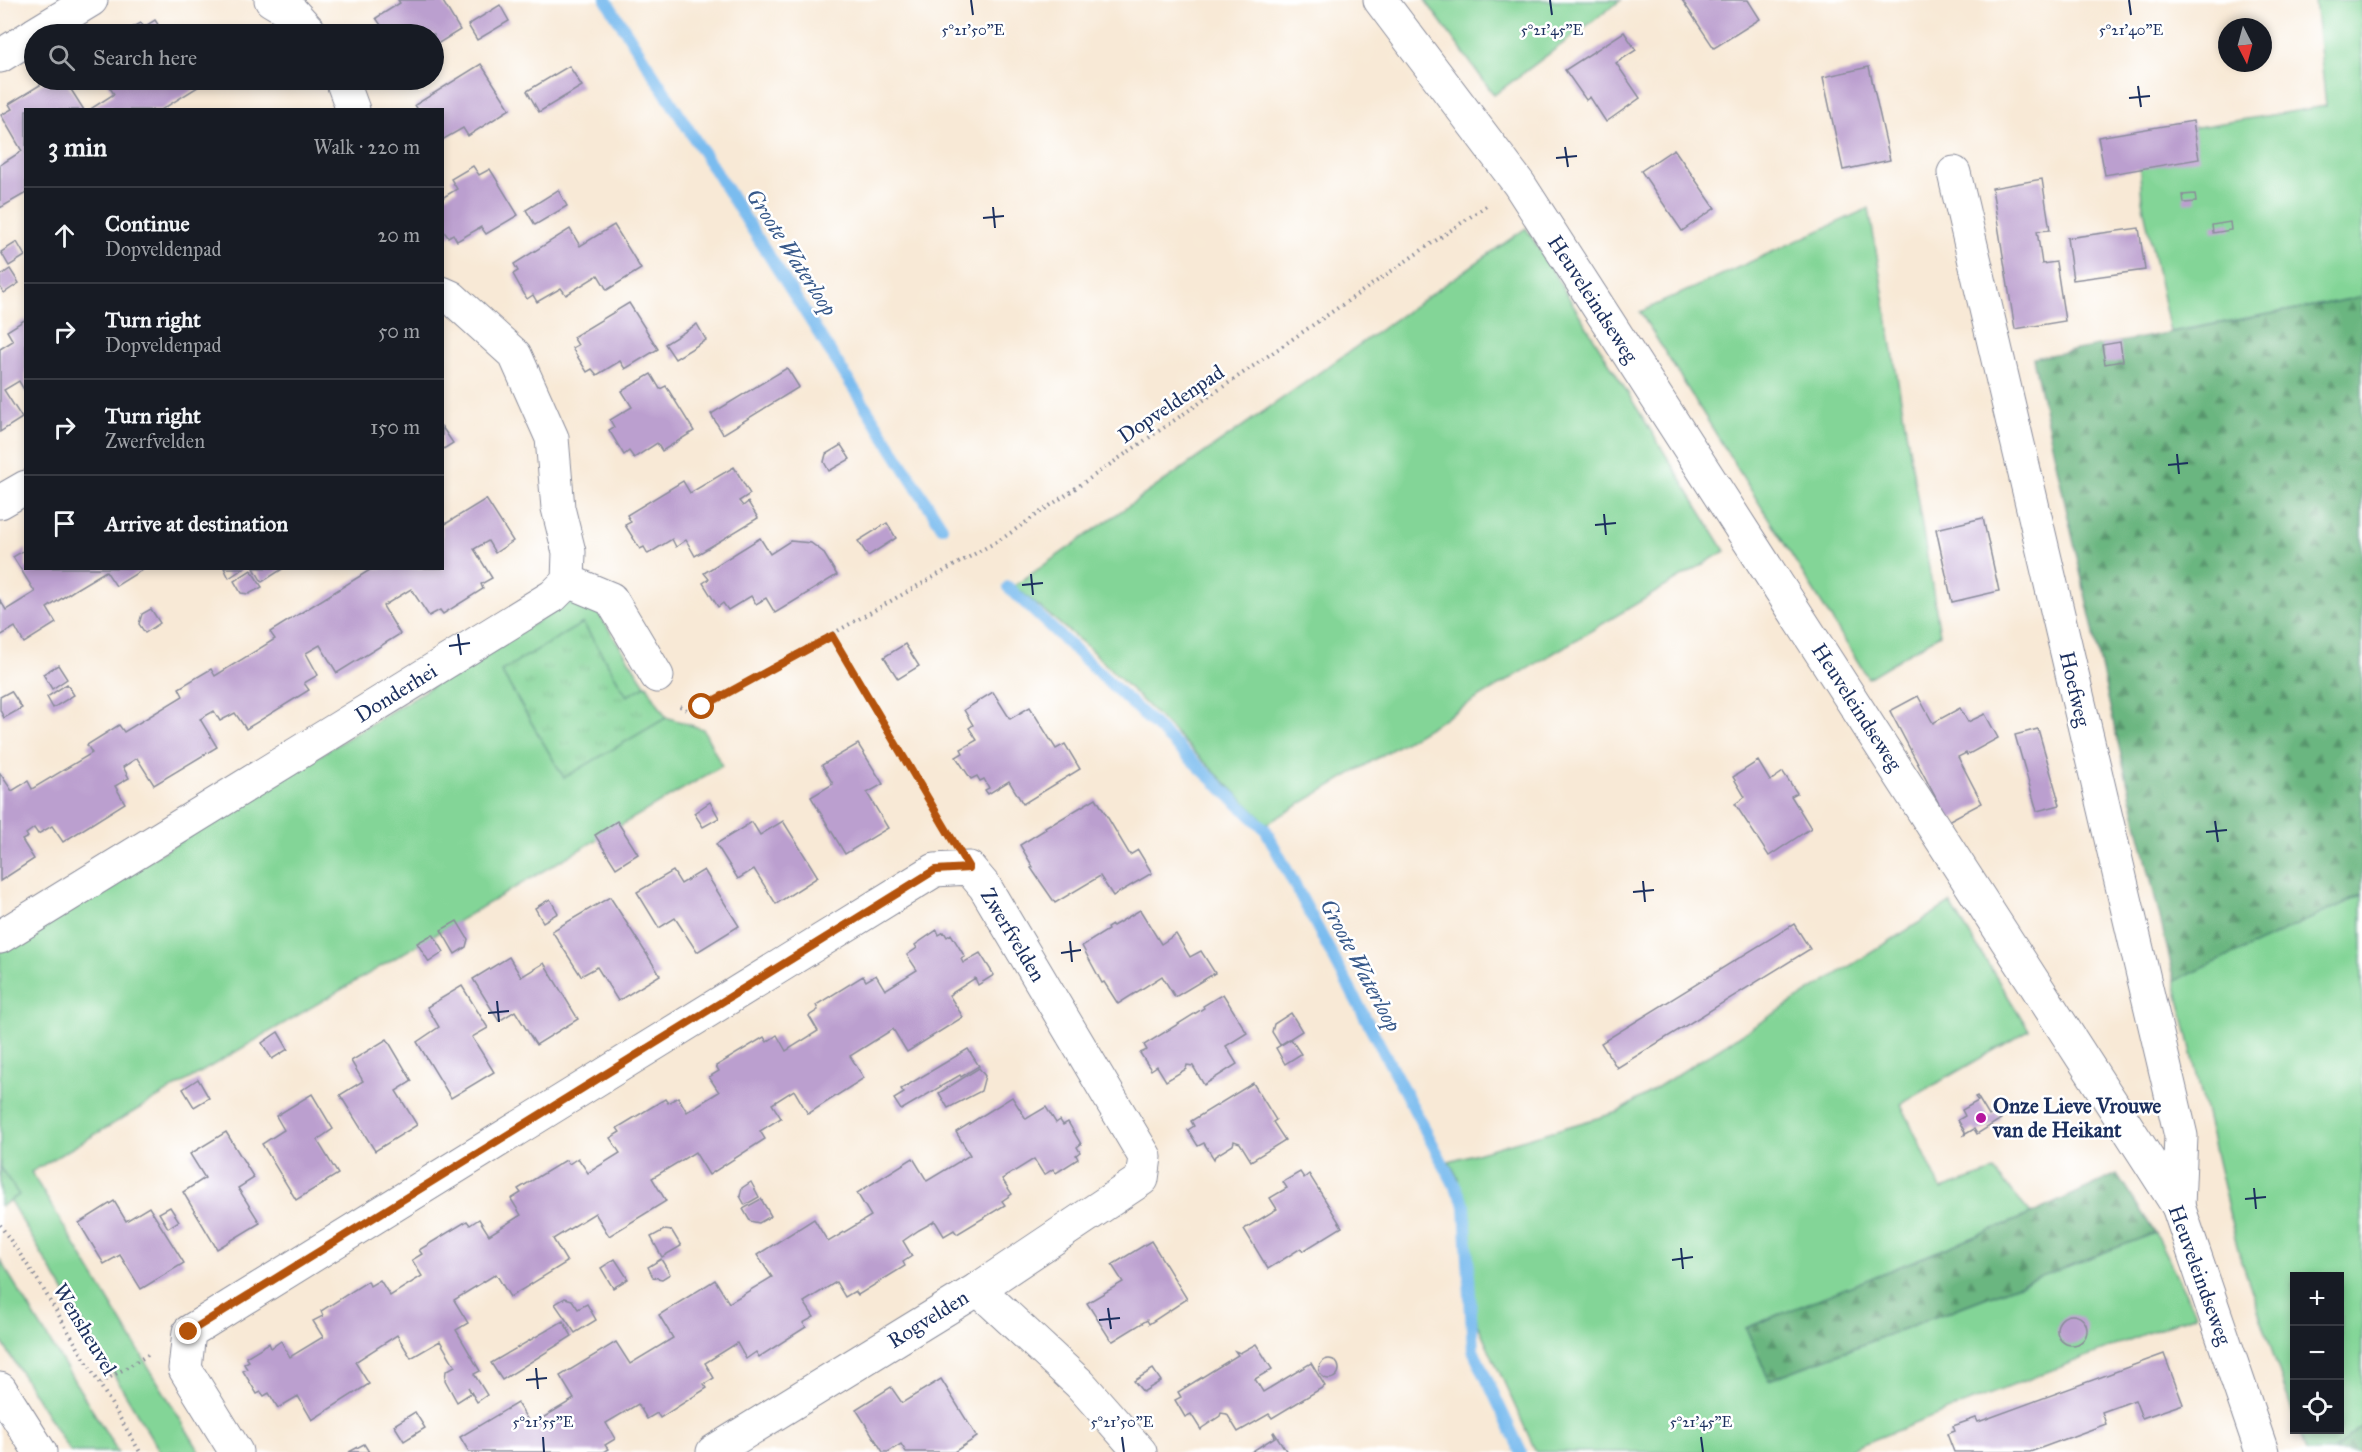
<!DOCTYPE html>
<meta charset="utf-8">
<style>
:root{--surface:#171b24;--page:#20242c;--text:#f1f3f6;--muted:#9ea1a6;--line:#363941}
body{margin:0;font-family:"IM FELL Great Primer",serif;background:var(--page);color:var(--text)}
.controls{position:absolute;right:18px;bottom:18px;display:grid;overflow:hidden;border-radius:0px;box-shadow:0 3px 9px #0003}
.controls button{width:54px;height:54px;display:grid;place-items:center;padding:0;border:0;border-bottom:2px solid var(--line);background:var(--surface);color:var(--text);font:30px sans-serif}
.compass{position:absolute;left:2218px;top:18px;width:54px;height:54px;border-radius:50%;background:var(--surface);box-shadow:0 3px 9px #0003;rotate:174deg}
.stop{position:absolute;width:18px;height:18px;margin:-14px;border:4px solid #b45309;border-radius:50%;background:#fff}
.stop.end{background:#b45309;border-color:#fff;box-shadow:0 2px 6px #0008}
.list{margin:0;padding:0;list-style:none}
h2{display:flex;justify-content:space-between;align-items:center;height:78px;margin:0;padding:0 24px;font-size:26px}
h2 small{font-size:20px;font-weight:400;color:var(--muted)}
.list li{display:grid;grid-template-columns:39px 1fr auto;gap:18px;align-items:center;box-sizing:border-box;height:96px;padding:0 24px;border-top:2px solid var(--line)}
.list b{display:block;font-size:22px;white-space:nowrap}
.list p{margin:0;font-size:20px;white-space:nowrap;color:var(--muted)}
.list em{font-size:20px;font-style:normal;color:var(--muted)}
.icon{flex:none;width:33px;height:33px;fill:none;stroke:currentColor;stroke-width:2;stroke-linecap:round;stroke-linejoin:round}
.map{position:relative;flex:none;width:2362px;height:1452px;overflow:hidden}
.search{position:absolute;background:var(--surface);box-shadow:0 3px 9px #0003;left:24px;top:24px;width:420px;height:66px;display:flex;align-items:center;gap:15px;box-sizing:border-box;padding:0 21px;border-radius:33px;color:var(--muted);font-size:22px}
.panel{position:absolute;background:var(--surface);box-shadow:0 3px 9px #0003;left:24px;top:108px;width:420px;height:462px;border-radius:0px}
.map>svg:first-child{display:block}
</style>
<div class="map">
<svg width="2362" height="1452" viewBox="0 0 2362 1452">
<defs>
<pattern id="forest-firs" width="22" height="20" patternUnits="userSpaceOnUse" patternTransform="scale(1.5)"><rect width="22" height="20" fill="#6ab680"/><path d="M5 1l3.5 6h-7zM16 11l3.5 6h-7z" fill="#56946c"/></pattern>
<pattern id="park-tufts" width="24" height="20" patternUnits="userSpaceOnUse" patternTransform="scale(1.5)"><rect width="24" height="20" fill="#83d597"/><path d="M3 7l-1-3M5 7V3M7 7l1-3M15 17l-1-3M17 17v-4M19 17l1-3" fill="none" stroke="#71b785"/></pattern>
</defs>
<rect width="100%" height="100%" fill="#fff"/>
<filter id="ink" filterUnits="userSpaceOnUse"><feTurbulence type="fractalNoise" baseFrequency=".0167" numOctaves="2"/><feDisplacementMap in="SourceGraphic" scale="12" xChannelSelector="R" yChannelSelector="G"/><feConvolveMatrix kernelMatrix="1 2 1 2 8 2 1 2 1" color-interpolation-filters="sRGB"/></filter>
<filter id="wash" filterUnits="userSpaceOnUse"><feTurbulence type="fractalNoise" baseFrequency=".008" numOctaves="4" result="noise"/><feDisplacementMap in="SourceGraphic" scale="24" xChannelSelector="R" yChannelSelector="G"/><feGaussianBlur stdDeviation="1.35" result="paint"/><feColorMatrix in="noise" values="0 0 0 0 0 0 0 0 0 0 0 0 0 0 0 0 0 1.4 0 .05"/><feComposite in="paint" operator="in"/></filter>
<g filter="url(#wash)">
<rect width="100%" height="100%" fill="#f8e9d6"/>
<g fill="#83d597" stroke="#4f827a" stroke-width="1.5">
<path d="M1425,0H1621L1494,95Z"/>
<path d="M2315,0H2362V297L2170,332L2142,200L2137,137L2326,106Z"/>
<path d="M1869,208L1940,634L1868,678L1640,312Z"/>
<path d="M1526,228L1725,551L1265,825L1262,819L1089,648L1014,586Z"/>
<path d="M579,600L594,606L666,717L703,729L722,766L31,1172L200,1452H160L3,1189L0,1191V952L564,605Z"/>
<path d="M2362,895V1426L2332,1452H2306L2299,1430H2340V1276H2294V1416L2237,1247L2175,981Z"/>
<path d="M1950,903L2029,1030L1901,1104L1941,1189L1994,1171L2031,1214L1746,1328L1769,1380L2155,1233L2196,1314L1842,1452H1536L1477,1323L1458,1178L1449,1161L1618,1112Z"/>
<path d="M0,1260L118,1452H70L0,1339Z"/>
</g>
<g fill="url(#forest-firs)" stroke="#42726f" stroke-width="1.5">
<path d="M2362,297V895L2175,981L2116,734L2033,358Z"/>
<path d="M2117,1174L2155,1233L1769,1380L1746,1328L2031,1214Z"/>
<path d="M2362,1426V1452H2332Z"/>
</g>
<g fill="url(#park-tufts)" stroke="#4f827a" stroke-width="1.5">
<path d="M583,623L627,696L647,685L666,718L564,778L501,671Z"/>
<path d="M0,1167L19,1195L1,1206L0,1205Z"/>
</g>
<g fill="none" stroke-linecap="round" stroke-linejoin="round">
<g stroke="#7abcef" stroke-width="12">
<path d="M606,0L942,527"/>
<path d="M1008,587L1265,829L1465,1205L1473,1350L1521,1452"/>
</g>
</g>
<g id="blocks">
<g fill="#bb9fcf">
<path d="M398,0H442L460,30L434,46V34H379L375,29L381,25L376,18L400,3Z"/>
<path d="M1682,0H1748L1760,19L1714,48Z"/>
<path d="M500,5L509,21L477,40L468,25Z"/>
<path d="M155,20L164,34H121L141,23L144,27Z"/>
<path d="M1624,32L1636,50L1616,63L1640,98L1606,122L1590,97L1586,100L1565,70Z"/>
<path d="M481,64L510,109L468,136L463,128L442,140V110H418L415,105Z"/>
<path d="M569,66L582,86L539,112L527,91Z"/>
<path d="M1869,67L1890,160L1843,170L1823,77Z"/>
<path d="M48,80L53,84L59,80H65L84,110H26V193L0,208V165L22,151L1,115L12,109L9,104Z"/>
<path d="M105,80H209L161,110H89L114,94Z"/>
<path d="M2193,121L2199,159L2105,175L2098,137Z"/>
<path d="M1674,149L1715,208L1682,231L1641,171Z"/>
<path d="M473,166L479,175L490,169L518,215L486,234L481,227L457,241L453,234L448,237L442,229V198L457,189L451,179Z"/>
<path d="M2042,179L2050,230L2037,231L2042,264L2056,262L2065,321L2015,329L1992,188Z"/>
<path d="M558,190L567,206L535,225L526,210Z"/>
<path d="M2195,194L2196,202L2184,203L2183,195Z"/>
<path d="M2230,222L2231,230L2213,233L2212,225Z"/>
<path d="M614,225L641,269L607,290L598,275L566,295L561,288L537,302L533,295L527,299L513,274L518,271L514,264L570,229L580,246Z"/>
<path d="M2139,228L2145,270L2073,280L2067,238Z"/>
<path d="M17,242L25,256L9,266L1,252Z"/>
<path d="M10,269L19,283L4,293L0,287V276Z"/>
<path d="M629,303L658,349L625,369L620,361L597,375L592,369L587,372L572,348L578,345L573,337Z"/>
<path d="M26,319V393L19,381L4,390L22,418L0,432V349L13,341L7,331Z"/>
<path d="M697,324L706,340L675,359L665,344Z"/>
<path d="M2120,342L2123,361L2105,364L2102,345Z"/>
<path d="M787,368L799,387L723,434L711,414Z"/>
<path d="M651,374L660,389L666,386L694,431L662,451L657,443L634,458L629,451L624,455L609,430L614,427L610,420L632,407L622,391Z"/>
<path d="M442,427L453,443L442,450Z"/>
<path d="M841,445L850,459L829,471L824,462L826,454Z"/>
<path d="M734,467L750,494L739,501L743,506L748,502L758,518L695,556L686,540L676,547L672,539L648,554L644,547L640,549L625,525L631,522L627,515L683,481L690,493Z"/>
<path d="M486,499L513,541L495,553L488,541L474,549L492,578L481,584L483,589L443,614L440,610L429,616L411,589L383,606L400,634L337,673L320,645L306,653L318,675L304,683L309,690L246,729L235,713L220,721L214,711L200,719L217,747L154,785L137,758L123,767L129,778L115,786L125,803L63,842L52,826L38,834L34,828L26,834L28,837L22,840L34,859L0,881V773L12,791L28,781L32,789L92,753L87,745L119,725L124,732L183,696L179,688L211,669L215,676L275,639L270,632L373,568H442V526Z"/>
<path d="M1983,518L1999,591L1952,602L1936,529Z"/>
<path d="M887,523L896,538L868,556L858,541Z"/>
<path d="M760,538L770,554L790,541L811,543L823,552L837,575L775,613L766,598L756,604L751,596L728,610L723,603L718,607L703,583L709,579L704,573Z"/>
<path d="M26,549V568H145L116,586L106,571L76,589L47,608L56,623L24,643L15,627L0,636V600L6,610L35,592L13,557Z"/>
<path d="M224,568H244L229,578Z"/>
<path d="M254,568H284L262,582Z"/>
<path d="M251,570L262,587L249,594L241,593L234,581Z"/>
<path d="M151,609L160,623L145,633L139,624L142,614Z"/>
<path d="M905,644L919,666L898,679L884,657Z"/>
<path d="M58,665L67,679L52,689L43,674Z"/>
<path d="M67,684L74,695L53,708L47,697Z"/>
<path d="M11,691L22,708L4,718L0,710V697Z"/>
<path d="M993,692L1010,719L1030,707L1056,749L1065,744L1080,769L1023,804L1009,781L988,794L985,790L989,788L984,779L980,781L977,776L971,779L956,757L963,753L961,749L977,740L969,728L973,725L964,710Z"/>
<path d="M1918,696L1933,723L1960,708L1968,722L1985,714L1998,738L1967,755L1966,753L1958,757L1982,803L1948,821L1890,711Z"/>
<path d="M2038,729L2060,805L2037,811L2015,735Z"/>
<path d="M858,744L883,784L867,793L888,828L845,854L811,797L833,784L822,765Z"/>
<path d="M1758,761L1770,781L1783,772L1797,793L1791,796L1811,828L1769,856L1735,804L1745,797L1733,777Z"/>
<path d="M1096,798L1130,855L1138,850L1152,873L1113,896L1100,876L1055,903L1031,868L1033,867L1020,845L1046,829L1045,827L1050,824L1051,825Z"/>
<path d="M710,802L719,818L703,827L694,813Z"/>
<path d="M617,821L638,854L616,868L595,835Z"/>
<path d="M783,821L818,877L776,904L754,869L738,879L716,844L752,822L760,835Z"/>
<path d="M704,870L739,926L697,952L675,918L659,928L637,892L673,871L681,884Z"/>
<path d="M610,897L660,975L618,1001L597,967L581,976L552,931Z"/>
<path d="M550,899L558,913L543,922L535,908Z"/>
<path d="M1140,910L1161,944L1176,934L1190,957L1201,951L1215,973L1175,997L1162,976L1118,1004L1104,982L1102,983L1082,946L1108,930L1107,928L1112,925L1113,926Z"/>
<path d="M457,921L468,939L466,947L455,954L441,930Z"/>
<path d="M1794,924L1810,949L1617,1068L1601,1043Z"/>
<path d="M937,930L939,935L944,932L947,937L951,934L965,957L961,959L963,963L980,953L994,975L978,985L975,978L949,995L963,1017L907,1052L893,1029L850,1056L864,1078L808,1114L794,1090L772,1104L781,1118L760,1131L765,1139L709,1175L695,1152L652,1178L666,1201L609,1236L595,1213L553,1239L567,1262L510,1297L496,1274L454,1300L468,1323L456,1330L480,1371L474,1374L487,1395L477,1402L468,1387L471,1393L457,1402L445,1380L446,1371L455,1366L440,1341L411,1358L397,1335L355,1362L369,1384L312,1420L298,1396L278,1408L269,1393L264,1396L261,1392L257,1394L243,1371L247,1369L244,1364L249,1361L246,1357L269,1343L271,1348L281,1341L290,1357L323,1337L313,1321L323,1316L321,1311L368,1281L370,1286L380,1280L390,1296L422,1276L412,1260L422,1254L419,1250L467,1221L470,1225L479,1219L489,1235L521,1215L511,1199L521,1193L518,1189L566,1160L569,1164L578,1158L588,1173L620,1153L610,1138L620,1132L617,1128L665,1099L668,1103L678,1097L687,1112L719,1092L709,1077L719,1071L716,1066L764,1037L767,1042L777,1035L786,1051L818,1031L809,1016L818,1010L816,1005L863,976L866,981L876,975L885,990L917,970L907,955L917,948L915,945Z"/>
<path d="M433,934L444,952L429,962L417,943Z"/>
<path d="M509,957L521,977L544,963L578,1019L536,1045L515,1011L499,1021L473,979Z"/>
<path d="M462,986L488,1028L472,1037L494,1072L451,1098L417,1042L439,1027L427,1007Z"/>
<path d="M1223,994L1247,1033L1226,1046L1237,1064L1204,1085L1193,1066L1187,1065L1186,1069L1166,1081L1157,1066L1151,1070L1140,1053L1147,1050L1144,1045L1204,1008L1203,1006Z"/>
<path d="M1291,1013L1302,1031L1280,1045L1272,1032L1274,1024Z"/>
<path d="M278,1032L288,1049L272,1059L262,1043Z"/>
<path d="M387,1039L412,1081L396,1091L417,1125L375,1151L340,1095L363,1081L351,1061Z"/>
<path d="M1291,1039L1301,1054L1285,1064L1276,1048Z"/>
<path d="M968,1049L979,1066L961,1077L960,1075L901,1110L894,1099L904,1093L901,1089Z"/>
<path d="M979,1068L985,1076L981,1091L948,1108L939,1093Z"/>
<path d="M198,1079L209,1098L194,1107L183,1089Z"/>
<path d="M1253,1083L1276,1120L1273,1122L1285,1140L1251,1161L1240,1143L1234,1141L1233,1145L1215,1156L1214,1159L1204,1143L1198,1146L1188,1130L1194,1126L1191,1121Z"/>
<path d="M312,1094L333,1129L317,1140L338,1174L296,1200L262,1144L284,1130L276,1116Z"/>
<path d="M1977,1096L1989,1116L1996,1111L2001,1119L1977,1134L1974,1129L1964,1135L1965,1132L1958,1120L1965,1116L1962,1110L1978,1101L1975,1097Z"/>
<path d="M1012,1097L1026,1119L1046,1107L1056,1123L1060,1120L1063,1125L1068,1122L1081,1144L1077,1147L1080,1152L1076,1155L1078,1159L1056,1173L1053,1169L1044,1175L1034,1159L1002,1179L1012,1194L1002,1201L1005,1205L957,1234L954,1230L944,1236L935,1221L919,1230L903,1241L912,1256L903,1262L905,1266L858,1295L855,1291L845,1297L836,1282L804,1302L814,1317L803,1323L806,1327L759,1357L756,1352L746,1359L737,1343L705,1363L714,1378L704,1384L707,1388L660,1418L657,1413L647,1419L638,1404L606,1423L615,1439L605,1445L608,1449L603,1452H469L460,1437L517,1403L531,1425L574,1399L560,1376L616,1342L630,1364L673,1338L659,1315L715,1280L729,1303L772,1277L757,1255L814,1219L828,1242L871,1216L857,1193L913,1158L927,1181L970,1155L956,1132Z"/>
<path d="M226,1132L254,1178L238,1188L260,1223L217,1249L183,1192L205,1178L190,1154Z"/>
<path d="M1300,1172L1304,1178L1309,1174L1342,1227L1303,1251L1301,1248L1268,1269L1244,1229L1277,1209L1270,1198L1287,1188L1283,1182Z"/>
<path d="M751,1182L759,1197L745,1205L740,1196L742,1188Z"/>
<path d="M761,1199L771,1216L759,1223L750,1221L743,1209Z"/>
<path d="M114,1201L126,1221L149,1207L184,1263L141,1289L120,1255L104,1264L79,1223Z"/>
<path d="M170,1207L179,1221L168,1228L159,1213Z"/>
<path d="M664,1230L672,1231L681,1246L662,1257L651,1237Z"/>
<path d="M1151,1241L1187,1299L1149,1324L1147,1320L1113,1341L1110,1339L1087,1303L1123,1282L1112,1265Z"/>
<path d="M615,1259L628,1279L613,1288L601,1268Z"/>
<path d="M661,1259L670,1274L662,1279L653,1277L648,1267Z"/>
<path d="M565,1298L572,1300L578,1309L587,1304L596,1320L575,1333L555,1304Z"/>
<circle cx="2072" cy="1330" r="15"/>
<path d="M563,1321L572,1336L502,1380L491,1363Z"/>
<path d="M1256,1344L1272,1369L1255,1379L1263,1392L1311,1363L1325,1386L1272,1418L1269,1414L1238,1432L1227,1414L1221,1413L1220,1416L1202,1428L1201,1430L1191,1414L1185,1417L1175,1400L1181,1397L1178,1392L1238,1355L1235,1351L1240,1353Z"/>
<path d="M2164,1354L2183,1404L2142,1418L2135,1400L2102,1412L2106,1424L2030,1452H1954L1947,1434L1955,1431L1953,1426L1976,1418L1978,1422Z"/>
<circle cx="1329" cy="1369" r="10"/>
<path d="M1153,1369L1161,1381L1143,1392L1134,1381Z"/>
<path d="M941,1379L977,1437L954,1452H906L901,1444L888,1452H883L856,1409L891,1387L902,1403Z"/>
<path d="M415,1412L425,1428L404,1441L394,1425Z"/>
<path d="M1274,1432L1287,1452H1251L1275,1437L1273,1433Z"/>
<path d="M364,1444L369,1452H349Z"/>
</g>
</g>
</g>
<g filter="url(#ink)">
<use href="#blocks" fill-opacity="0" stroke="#8a8c9a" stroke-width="1.5"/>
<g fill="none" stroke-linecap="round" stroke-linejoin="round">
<g stroke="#8a8c9a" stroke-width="35">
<g id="minor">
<path d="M271,0L293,13L312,34"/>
<path d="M1380,0L1519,184L2178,1206L2262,1452"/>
<path d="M35,34L91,0"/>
<path d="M0,56L34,35"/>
<path d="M342,80L353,110"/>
<path d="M1954,173L2181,1136L2178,1206"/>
<path d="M0,502L26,487"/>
<path d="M568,581L611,599L657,676"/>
<path d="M0,937L553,596L568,581L569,552L558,508L552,438L515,355L451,297L442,293"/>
<path d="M236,1452L185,1369L189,1332L935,870L969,868L985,887L1145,1157L1142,1179L978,1289"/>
<path d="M713,1452L978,1289L1080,1384L1140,1452"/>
</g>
</g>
<g stroke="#8a8c9a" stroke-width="35">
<path id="tertiary" d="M0,1389L40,1452"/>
</g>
<g stroke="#8a8c9a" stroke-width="4" stroke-dasharray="1.5 4.5" stroke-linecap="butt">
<path d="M832,636L947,832"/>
<path d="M680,706L688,711L702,707L1003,538L1489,204"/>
<path d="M0,1225L39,1282L140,1452"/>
<path d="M100,1383L148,1355"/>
</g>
<use href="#minor" stroke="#fff" stroke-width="33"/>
<use href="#tertiary" stroke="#fff" stroke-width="33"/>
</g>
</g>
<g fill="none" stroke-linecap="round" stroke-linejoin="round" filter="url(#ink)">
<path stroke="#b45309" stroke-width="8" d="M189,1332L935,870L969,868L832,636L702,707"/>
</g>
<path fill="none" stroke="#1b2f5e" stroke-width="2" d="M971,0L973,15M1550,0L1552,15M2129,0L2131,15M2138,86L2141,107M2129,98L2150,96M1565,147L1568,167M1556,158L1577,156M993,207L995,228M983,218L1004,216M2177,454L2179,474M2168,465L2188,463M1604,514L1606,535M1595,525L1616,523M1031,574L1033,595M1022,585L1043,583M458,634L461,655M449,646L470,643M2215,821L2218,842M2206,832L2227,830M1643,881L1645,902M1633,892L1654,890M1070,941L1072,962M1061,953L1081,950M497,1001L499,1022M488,1013L509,1011M2254,1188L2256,1209M2245,1199L2266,1197M1681,1248L1683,1269M1672,1260L1693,1257M1108,1308L1111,1329M1099,1320L1120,1318M536,1368L538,1389M526,1380L547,1378M543,1437L544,1452M1122,1437L1124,1452M1701,1437L1703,1452"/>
<circle fill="#b5179e" stroke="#fff" stroke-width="2" cx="1981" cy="1118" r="6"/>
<g text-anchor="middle" stroke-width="5" stroke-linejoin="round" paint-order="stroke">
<g font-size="21" fill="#1b2f5e" stroke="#fff">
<text transform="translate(1593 299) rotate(57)" y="7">Heuveleindseweg</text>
<text transform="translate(1171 404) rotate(-34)" y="7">Dopveldenpad</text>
<text transform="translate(2075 689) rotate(77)" y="7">Hoefweg</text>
<text transform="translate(396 693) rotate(-32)" y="7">Donderhei</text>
<text transform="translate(1857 707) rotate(57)" y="7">Heuveleindseweg</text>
<text transform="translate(1013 935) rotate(59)" y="7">Zwerfvelden</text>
<text transform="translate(2200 1275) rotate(70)" y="7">Heuveleindseweg</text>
<text transform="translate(928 1319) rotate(-32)" y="7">Rogvelden</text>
<text transform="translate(85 1329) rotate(59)" y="7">Wensheuvel</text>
</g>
<g font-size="21" font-weight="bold" fill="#1b2f5e" stroke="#fff" text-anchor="start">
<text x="1993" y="1113">Onze Lieve Vrouwe<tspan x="1993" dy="24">van de Heikant</tspan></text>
</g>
<g font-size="22" font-style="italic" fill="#38598a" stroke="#fff">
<text transform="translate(792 252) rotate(57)" y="8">Groote Waterloop</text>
<text transform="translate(1361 965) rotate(62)" y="8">Groote Waterloop</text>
</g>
</g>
<g font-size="15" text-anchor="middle" fill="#1b2f5e" stroke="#fff" stroke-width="5" stroke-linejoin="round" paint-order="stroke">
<text x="973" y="35">5°21'50"E</text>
<text x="1552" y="35">5°21'45"E</text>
<text x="2131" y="35">5°21'40"E</text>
<text x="543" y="1427">5°21'55"E</text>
<text x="1122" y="1427">5°21'50"E</text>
<text x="1701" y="1427">5°21'45"E</text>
</g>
</svg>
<div class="controls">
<button>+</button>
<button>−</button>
<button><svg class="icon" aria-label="locate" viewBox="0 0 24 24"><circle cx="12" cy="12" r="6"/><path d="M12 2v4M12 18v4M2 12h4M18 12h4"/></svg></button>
</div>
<svg class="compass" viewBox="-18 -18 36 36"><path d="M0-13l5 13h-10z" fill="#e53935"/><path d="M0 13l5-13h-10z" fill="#9ea1a6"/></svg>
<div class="stop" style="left:702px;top:707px"></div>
<div class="stop end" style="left:189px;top:1332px"></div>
<div class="search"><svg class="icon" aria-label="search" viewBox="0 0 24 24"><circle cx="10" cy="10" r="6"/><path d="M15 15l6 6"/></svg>Search here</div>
<section class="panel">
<h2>3 min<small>Walk · 220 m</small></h2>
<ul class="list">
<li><svg class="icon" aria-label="ahead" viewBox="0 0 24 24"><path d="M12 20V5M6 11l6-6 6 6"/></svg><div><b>Continue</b><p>Dopveldenpad</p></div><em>20 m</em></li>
<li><svg class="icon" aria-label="right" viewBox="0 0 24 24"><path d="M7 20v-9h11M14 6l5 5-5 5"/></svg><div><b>Turn right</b><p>Dopveldenpad</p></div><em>50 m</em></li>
<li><svg class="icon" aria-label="right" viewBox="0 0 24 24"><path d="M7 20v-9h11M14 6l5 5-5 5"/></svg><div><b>Turn right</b><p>Zwerfvelden</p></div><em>150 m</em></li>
<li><svg class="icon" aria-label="arrive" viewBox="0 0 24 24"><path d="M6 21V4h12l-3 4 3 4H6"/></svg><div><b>Arrive at destination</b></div></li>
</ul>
</section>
</div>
